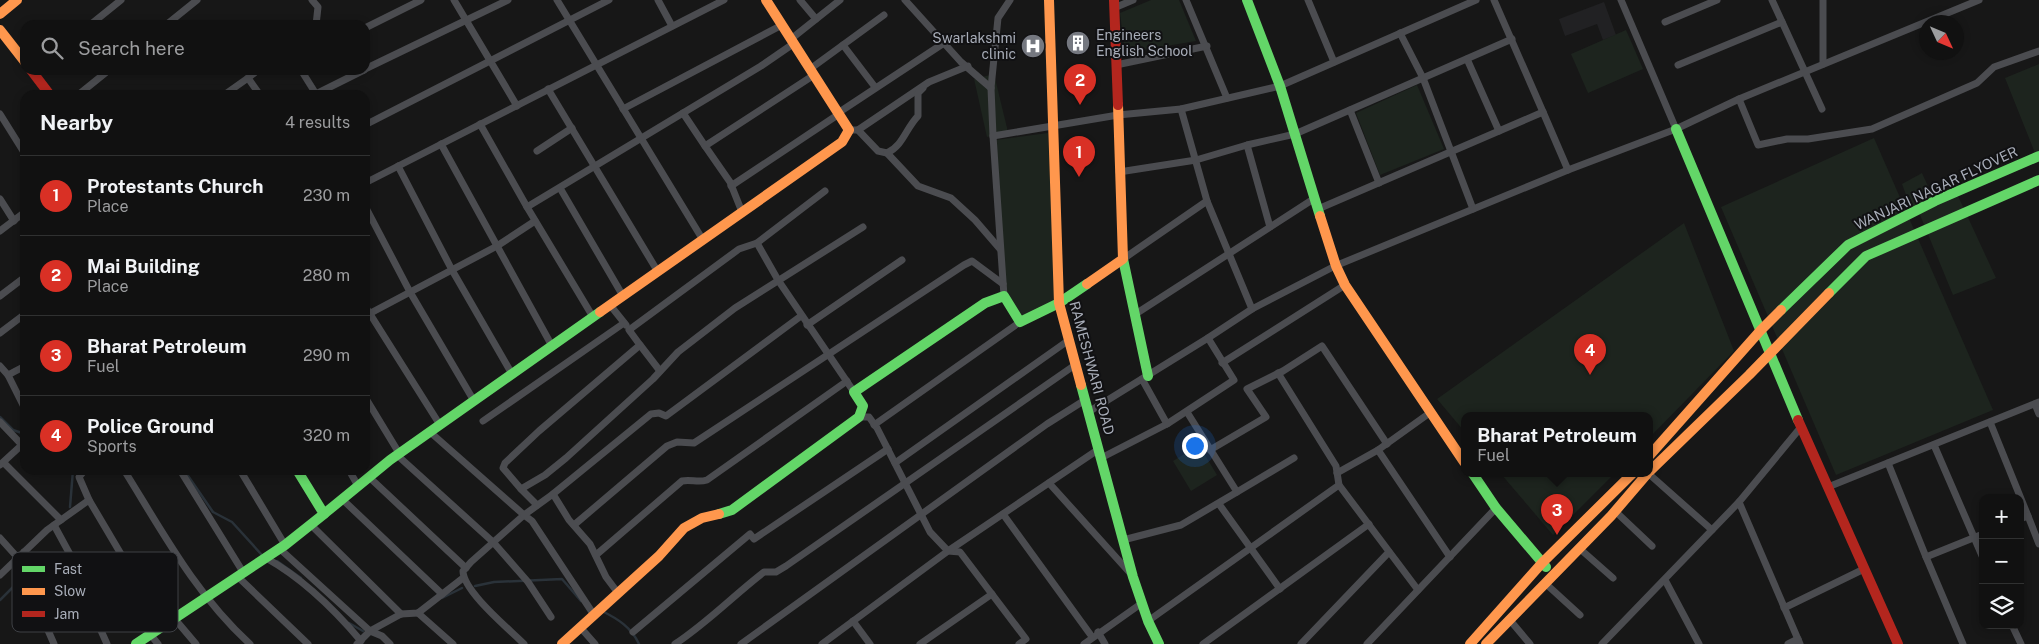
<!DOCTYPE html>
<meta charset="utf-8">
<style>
:root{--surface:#111;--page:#1e1f1f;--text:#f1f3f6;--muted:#9c9d9f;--line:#303131;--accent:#d93025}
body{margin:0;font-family:"Public Sans",sans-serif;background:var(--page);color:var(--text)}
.controls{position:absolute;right:15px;bottom:15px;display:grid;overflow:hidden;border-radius:10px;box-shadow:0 2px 8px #0003}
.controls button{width:45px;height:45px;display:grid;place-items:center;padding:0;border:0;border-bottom:1px solid var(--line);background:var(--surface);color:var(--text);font:25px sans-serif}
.compass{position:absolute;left:1919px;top:15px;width:45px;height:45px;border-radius:50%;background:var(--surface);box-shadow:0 2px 8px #0003;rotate:134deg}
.you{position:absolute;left:1194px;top:445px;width:18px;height:18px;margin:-12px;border:4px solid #fff;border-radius:50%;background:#1a73e8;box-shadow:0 0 0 8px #1a73e833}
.badge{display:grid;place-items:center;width:32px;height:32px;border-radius:50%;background:var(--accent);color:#fff;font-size:16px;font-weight:700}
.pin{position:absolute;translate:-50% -41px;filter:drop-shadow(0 1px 2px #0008)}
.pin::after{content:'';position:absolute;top:26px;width:18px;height:15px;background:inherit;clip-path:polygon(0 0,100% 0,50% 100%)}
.popup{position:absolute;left:1461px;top:412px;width:192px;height:65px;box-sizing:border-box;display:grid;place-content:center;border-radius:10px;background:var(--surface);filter:drop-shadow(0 1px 4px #0005);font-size:16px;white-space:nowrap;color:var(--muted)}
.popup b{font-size:19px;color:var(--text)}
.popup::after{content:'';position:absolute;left:50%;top:100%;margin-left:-10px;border:10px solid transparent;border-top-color:var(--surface)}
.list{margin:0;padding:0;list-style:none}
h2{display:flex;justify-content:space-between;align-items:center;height:65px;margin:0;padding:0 20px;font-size:21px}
h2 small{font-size:16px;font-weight:400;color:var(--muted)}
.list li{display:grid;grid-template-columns:32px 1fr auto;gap:15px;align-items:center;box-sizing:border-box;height:80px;padding:0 20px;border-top:1px solid var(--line)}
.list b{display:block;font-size:19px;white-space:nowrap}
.list p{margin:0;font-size:16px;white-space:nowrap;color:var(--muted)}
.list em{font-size:16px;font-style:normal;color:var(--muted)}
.icon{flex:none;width:28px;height:28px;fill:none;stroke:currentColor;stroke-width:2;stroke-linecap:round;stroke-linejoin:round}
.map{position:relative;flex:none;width:2039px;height:644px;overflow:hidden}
.search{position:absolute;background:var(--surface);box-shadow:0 2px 8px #0003;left:20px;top:20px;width:350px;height:55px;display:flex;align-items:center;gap:12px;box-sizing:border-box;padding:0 18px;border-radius:15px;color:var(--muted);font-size:19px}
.panel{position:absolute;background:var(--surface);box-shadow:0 2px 8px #0003;left:20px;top:90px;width:350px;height:385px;border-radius:15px}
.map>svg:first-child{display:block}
</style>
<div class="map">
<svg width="2039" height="644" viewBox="0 0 2039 644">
<rect width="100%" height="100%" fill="#171717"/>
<path fill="#212123" d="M1604,2L1616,35L1603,40L1597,24L1565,36L1559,19Z"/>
<g fill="#1d241e">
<path d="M1151,0H1179L1196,41L1125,53L1120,13Z"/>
<path d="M1626,30L1643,69L1588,93L1571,54Z"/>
<path d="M2039,64V163L2005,78Z"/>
<path d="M994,74L1008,132L987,137L974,79Z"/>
<path d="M1417,85L1444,149L1380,175L1356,113Z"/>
<path d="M1048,133L1055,301L1020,318L1006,294L996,140Z"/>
<path d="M1874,138L1993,410L1836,475L1721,207Z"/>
<path d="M1922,173L1936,204L1958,196L1996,278L1953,295L1918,210L1912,211L1902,184Z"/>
<path d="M1684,223L1734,351L1650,437V416H1464V431L1437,399Z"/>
<path d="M1199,445L1217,475L1191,491L1173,461Z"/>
<path d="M1501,474H1614L1553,535Z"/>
</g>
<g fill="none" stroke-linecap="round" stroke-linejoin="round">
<g stroke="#2a3239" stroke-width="2.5">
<path d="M0,417L13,430L25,434"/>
<path d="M184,470L213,512L232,522L261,554"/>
<path d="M70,507L73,470"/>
<path d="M277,561L301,578"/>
<path d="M475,586L494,582L562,579L581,601"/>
<path d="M442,598L462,588"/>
<path d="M0,600L21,579"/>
<path d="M602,611C618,619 631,627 639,644"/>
<path d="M349,623L363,631"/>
</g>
<g stroke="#4b4c50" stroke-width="7">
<path d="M312,0L318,7L316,25"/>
<path d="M454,0L517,106"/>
<path d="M557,0L703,240"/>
<path d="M658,0L672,26"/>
<path d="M800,0L816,19"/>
<path d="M905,0L961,62L991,88"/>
<path d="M1186,0L1227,98"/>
<path d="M1308,0L1334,62"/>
<path d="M1621,0L1676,129"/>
<path d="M1772,0L1822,109"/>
<path d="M1114,8L1133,0"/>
<path d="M1665,22L1717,0"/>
<path d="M90,25L121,0"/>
<path d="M166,25L197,0"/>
<path d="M367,27L421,0"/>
<path d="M1400,33L1423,78L1473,209"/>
<path d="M791,39L840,0"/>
<path d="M843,45L875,87"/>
<path d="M1467,59L1499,131"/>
<path d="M1823,64V0"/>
<path d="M1116,65L1207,46"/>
<path d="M1678,65L1782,22"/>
<path d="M365,69L508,0"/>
<path d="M810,69L884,15"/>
<path d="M258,70L248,78L260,95"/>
<path d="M301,70L316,94"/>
<path d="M548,89L658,272"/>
<path d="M78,95L109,70"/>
<path d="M224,95L248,78"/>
<path d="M314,95L364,70"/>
<path d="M1739,99L1758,145L1787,139H1808L1872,129L1977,83L1994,67L2039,51"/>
<path d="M623,109L782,25"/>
<path d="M1350,110L1379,183"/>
<path d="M1543,112L1568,170"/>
<path d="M683,113L705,146"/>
<path d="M838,113L944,43"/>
<path d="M0,114L25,154"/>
<path d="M480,124L527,207L593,317"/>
<path d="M365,125L609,0"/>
<path d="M849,130H858L878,151L887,153L918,186L951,198L975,220L1000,249"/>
<path d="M858,130L929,82L968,66"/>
<path d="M993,136L991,88L998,18L1010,0"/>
<path d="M441,144L552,346"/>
<path d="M1247,145L1270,227"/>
<path d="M537,151L572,128"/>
<path d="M887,153C903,146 906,128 918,116V93L923,88"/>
<path d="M398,166L452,270L512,374"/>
<path d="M1119,172L1196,160L1247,145L1295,134L1512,39"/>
<path d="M365,183L724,0"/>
<path d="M731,186L839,114"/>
<path d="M560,188L623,296"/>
<path d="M825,191L757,243L778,280L854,392"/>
<path d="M0,199L14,221"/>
<path d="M1207,201L1252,309"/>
<path d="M365,206L410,292L474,401"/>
<path d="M527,207L761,66L793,44"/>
<path d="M1318,209L1543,112L1494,0"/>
<path d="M742,212L730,182L705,146L814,75"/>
<path d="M0,231L25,212"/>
<path d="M1123,259L1207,201L1181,109L1280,86L1476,0"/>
<path d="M0,296L25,277"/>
<path d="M1004,296L993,136L1118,115L1181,109"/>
<path d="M610,305L626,325"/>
<path d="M365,306L440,425"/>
<path d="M1134,315L1315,198"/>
<path d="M365,316L497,246L535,221"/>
<path d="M807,325L902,260"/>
<path d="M0,333L25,314"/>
<path d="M640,345L660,371"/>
<path d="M1222,363L1345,285"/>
<path d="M0,366L8,375"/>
<path d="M25,366L8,375L25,409"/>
<path d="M1278,373L1336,466L1339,485L1418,590"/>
<path d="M1142,379L1167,424"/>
<path d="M365,397L399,453"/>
<path d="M2035,404L2039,414"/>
<path d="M1090,411L1208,338L1252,309L1335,266L1568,170L1676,129L1739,99L1979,0"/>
<path d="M859,417H869L877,428L930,532L948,551L960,552L1026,639L1019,644"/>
<path d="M483,421L624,323"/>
<path d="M0,422L23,446"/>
<path d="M1990,422L2028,516"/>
<path d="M874,425L1020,322"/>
<path d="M430,432L524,515L471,562L463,571C463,591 509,629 524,644"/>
<path d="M1934,445L1983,558"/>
<path d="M1210,450L1266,417L1247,389L1283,371L1322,346L1387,444"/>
<path d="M1378,450L1431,412"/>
<path d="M397,455L493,542L528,582L551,617"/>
<path d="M1101,458L1167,424L1234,380L1208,338"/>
<path d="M895,463L1069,340"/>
<path d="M1888,463L1926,557L1983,534"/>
<path d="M0,465L25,442"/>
<path d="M85,470L79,477L89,500"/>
<path d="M124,470C162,531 196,595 250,644"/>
<path d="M180,470L243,572"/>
<path d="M240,470L285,545"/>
<path d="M349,470L358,486"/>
<path d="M1337,473L1378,450L1450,557"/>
<path d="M1649,474L1712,530"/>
<path d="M369,477L466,568"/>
<path d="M1049,483L1131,574"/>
<path d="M1828,487L2039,402"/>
<path d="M521,489L503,468L505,463L539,431L640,345L629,330L739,249L757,243"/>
<path d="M1237,492L1294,458"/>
<path d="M553,494L651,414L659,413L666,416L801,316"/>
<path d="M342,499L442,594"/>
<path d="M1739,502L1801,427"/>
<path d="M1219,504L1280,589"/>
<path d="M537,505L521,489L545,475L566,458L653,379L678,352L735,308L863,227"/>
<path d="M1615,511L1652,546"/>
<path d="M1003,514L1090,634"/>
<path d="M2020,519L2028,516L2039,544"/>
<path d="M61,520L89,500L163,625"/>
<path d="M54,525L79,571L86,597L107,644"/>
<path d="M311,525L401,614"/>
<path d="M574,525L667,446L677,442L694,443L964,265L972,261L1003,284"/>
<path d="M0,538L18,558"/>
<path d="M1123,540L1181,525L1237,492L1187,412"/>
<path d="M1579,548L1613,578"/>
<path d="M280,549L370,631L401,614L418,613L463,578"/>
<path d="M24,552L26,580L54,644"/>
<path d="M596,555L682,481C691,479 698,483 707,480L847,381"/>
<path d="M1926,557L1963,644"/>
<path d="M266,558C302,578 334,609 361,641"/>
<path d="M0,575L47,530L61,520L4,463"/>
<path d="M237,576L308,644"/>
<path d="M1665,580L1699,644"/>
<path d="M1545,583L1580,615"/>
<path d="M1784,608L1864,569"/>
<path d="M418,613L453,644"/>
<path d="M594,615L532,521L524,515L553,494L569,520L590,544L606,577L618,593"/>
<path d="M174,618L196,644"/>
<path d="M1509,619L1530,644"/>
<path d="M853,621L870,644"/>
<path d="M1148,621L1339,485"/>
<path d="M2012,625L2021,644"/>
<path d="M580,627L595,644"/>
<path d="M633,632L750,534L754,539L888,449"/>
<path d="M1098,632L1105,644"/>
<path d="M150,634L158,644"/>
<path d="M357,644L370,631L382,636L390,644"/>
<path d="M675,644C707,623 734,595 764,572H776L786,566L1075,365"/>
<path d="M741,644L1047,424L1085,400"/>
<path d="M822,644L948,551L1099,449"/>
<path d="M920,644L992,594"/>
<path d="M1084,644L1142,603"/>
<path d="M1203,644L1369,524"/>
<path d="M1301,644L1389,552"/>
<path d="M1367,644L1496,508"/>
<path d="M1602,644L1739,502L1800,644"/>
<path d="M1788,644L1798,639"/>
</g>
<g stroke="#63d668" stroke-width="10">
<path d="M1247,0L1280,86L1320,216"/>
<path d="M1676,129L1798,420"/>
<path d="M1123,259L1148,376"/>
<path d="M1829,293L1866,256L2039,180"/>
<path d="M1781,310L1848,245L1935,201L2039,156"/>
<path d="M1081,385L1133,577L1148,621L1159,644"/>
<path d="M1473,474L1496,508L1546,567"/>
<path d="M324,514L390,460L600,312"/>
<path d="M719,514L732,510L859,417L863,406L854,392L985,303L1004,296L1020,322L1059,303L1087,284"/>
<path d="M136,644L285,545L324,514L297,470"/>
</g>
<g stroke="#ff974d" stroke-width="10">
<path d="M1049,0L1059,303L1081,385"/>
<path d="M0,14L17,0"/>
<path d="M0,30L25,62"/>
<path d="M1320,216L1336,266L1345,285L1464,462"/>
<path d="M1087,284L1123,259L1118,105"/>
<path d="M600,312L842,142L849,130L766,0"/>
<path d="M1650,455L1760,331L1781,310"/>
<path d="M1650,471L1749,375L1829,293"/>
<path d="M562,644L659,556L684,528L702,518L719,514"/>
<path d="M1470,644L1542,563L1632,474"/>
<path d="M1486,644L1611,516L1647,474"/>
</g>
<g stroke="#b3261e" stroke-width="10">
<path d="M1114,0L1118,105"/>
<path d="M31,70L50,95"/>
<path d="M1798,420L1898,644"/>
</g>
</g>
<defs>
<g id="building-disc" transform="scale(1.25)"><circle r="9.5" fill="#757880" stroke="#111113"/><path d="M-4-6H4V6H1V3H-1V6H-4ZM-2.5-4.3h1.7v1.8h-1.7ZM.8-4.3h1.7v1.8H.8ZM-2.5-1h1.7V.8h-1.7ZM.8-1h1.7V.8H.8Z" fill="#fff"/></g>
<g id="hospital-disc" transform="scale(1.25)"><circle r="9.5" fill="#757880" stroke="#111113"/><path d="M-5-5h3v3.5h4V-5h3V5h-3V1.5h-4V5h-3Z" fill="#fff"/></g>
</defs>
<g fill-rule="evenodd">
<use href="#building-disc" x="1078" y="43"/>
<use href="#hospital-disc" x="1033" y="46"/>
</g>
<g text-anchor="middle" stroke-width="4" stroke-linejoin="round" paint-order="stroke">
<g font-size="14" fill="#a8adb8" stroke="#111113" text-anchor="start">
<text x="1096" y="40">Engineers<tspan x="1096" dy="16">English School</tspan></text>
<text x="1016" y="43" text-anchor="end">Swarlakshmi<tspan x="1016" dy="16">clinic</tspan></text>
</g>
<g font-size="14" fill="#a8adb8" stroke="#111113">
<text transform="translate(1936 188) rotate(-25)" y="5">WANJARI NAGAR FLYOVER</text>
<text transform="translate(1092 368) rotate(75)" y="5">RAMESHWARI ROAD</text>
</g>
</g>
<rect x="12" y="552" width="166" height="80" rx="8" fill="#111113" stroke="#3e4045" stroke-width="1"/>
<rect x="22" y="566" width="23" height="6" fill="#63d668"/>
<rect x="22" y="588" width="23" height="7" fill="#ff974d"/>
<rect x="22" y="611" width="23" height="6" fill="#b3261e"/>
<g font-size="14" fill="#a8adb8">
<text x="54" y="574">Fast</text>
<text x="54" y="596">Slow</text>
<text x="54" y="619">Jam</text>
</g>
</svg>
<div class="controls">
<button>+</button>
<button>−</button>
<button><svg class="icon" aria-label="layers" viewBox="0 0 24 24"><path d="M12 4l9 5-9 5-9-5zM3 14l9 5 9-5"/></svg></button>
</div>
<svg class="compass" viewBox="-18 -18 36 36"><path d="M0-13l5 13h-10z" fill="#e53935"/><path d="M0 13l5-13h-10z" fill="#9c9d9f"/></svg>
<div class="you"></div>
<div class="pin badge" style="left:1079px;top:177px">1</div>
<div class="pin badge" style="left:1080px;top:105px">2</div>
<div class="pin badge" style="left:1557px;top:535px">3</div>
<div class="popup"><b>Bharat Petroleum</b>Fuel</div>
<div class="pin badge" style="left:1590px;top:375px">4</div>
<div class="search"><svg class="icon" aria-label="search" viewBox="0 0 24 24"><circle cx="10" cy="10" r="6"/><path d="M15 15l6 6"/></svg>Search here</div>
<section class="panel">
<h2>Nearby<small>4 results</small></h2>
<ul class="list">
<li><span class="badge">1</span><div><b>Protestants Church</b><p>Place</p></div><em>230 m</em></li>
<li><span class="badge">2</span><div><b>Mai Building</b><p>Place</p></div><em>280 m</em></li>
<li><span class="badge">3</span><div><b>Bharat Petroleum</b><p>Fuel</p></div><em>290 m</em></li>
<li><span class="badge">4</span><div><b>Police Ground</b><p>Sports</p></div><em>320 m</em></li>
</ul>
</section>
</div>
